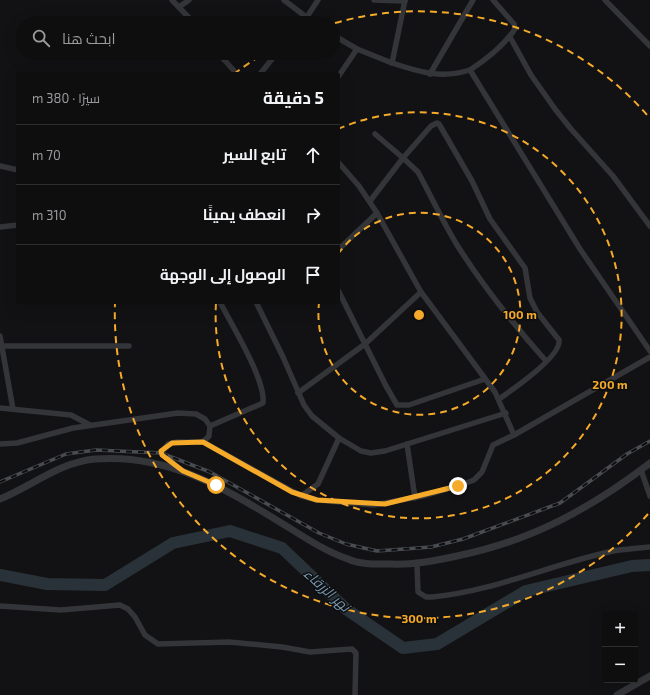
<!DOCTYPE html>
<html lang="ar">
<meta charset="utf-8">
<style>
:root{--surface:#0e0e0f;--page:#1c1c1d;--text:#f1f3f6;--muted:#9b9c9e;--line:#2e2e2f}
body{margin:0;font-family:"Exo 2",Cairo,sans-serif;background:var(--page);color:var(--text);direction:rtl}
.controls{position:absolute;right:12px;bottom:12px;display:grid;overflow:hidden;border-radius:4px;box-shadow:0 4px 16px #0002}
.controls button{width:36px;height:36px;display:grid;place-items:center;padding:0;border:0;border-bottom:1px solid var(--line);background:var(--surface);color:var(--text);font:20px sans-serif}
.stop{position:absolute;width:12px;height:12px;margin:-9px;border:3px solid #f6aa29;border-radius:50%;background:#fff}
.stop.end{background:#f6aa29;border-color:#fff;box-shadow:0 1px 4px #0008}
.list{margin:0;padding:0;list-style:none}
h2{display:flex;justify-content:space-between;align-items:center;height:52px;margin:0;padding:0 16px;font-size:17px}
h2 small{font-size:13px;font-weight:400;color:var(--muted)}
.list li{display:grid;grid-template-columns:26px 1fr auto;gap:12px;align-items:center;box-sizing:border-box;height:60px;padding:0 16px;border-top:1px solid var(--line)}
.list b{display:block;font-size:15px;white-space:nowrap}
.list em{font-size:13px;font-style:normal;color:var(--muted)}
.icon{flex:none;width:22px;height:22px;fill:none;stroke:currentColor;stroke-width:2;stroke-linecap:round;stroke-linejoin:round}
.map{position:relative;flex:none;width:650px;height:695px;overflow:hidden;direction:ltr}
.search{position:absolute;background:var(--surface);box-shadow:0 4px 16px #0002;left:16px;top:16px;width:324px;height:44px;display:flex;align-items:center;gap:10px;box-sizing:border-box;padding:0 14px;border-radius:22px;color:var(--muted);font-size:15px}
.panel{position:absolute;background:var(--surface);box-shadow:0 4px 16px #0002;left:16px;top:72px;width:324px;height:232px;border-radius:4px;direction:rtl}
.map>svg:first-child{display:block}
</style>
<div class="map">
<svg width="650" height="695" viewBox="0 0 650 695">
<rect width="100%" height="100%" fill="#121214"/>
<g fill="none" stroke-linecap="round" stroke-linejoin="round">
<path stroke="#293238" stroke-width="12" d="M0,575L47,584L105,585L173,543L230,531L282,548L346,609L403,648L437,644L526,591L632,566L650,565"/>
<g stroke="#333539" stroke-width="5.5">
<path d="M172,0L194,23"/>
<path d="M284,0L314,23"/>
<path d="M374,0L405,1"/>
<path d="M405,0L392,63C419,72 442,79 470,70"/>
<path d="M493,0L514,24L515,29C503,47 487,59 470,70L580,249L650,351"/>
<path d="M605,0L650,46"/>
<path d="M179,7L189,0"/>
<path d="M303,23L318,0"/>
<path d="M333,35L357,49L392,63"/>
<path d="M510,37L531,75L555,109L571,129L613,176L650,226"/>
<path d="M218,53L237,74"/>
<path d="M260,74L277,53"/>
<path d="M430,74L473,0"/>
<path d="M338,77L357,49"/>
<path d="M375,134L403,158L431,126L437,123L439,124L472,181L490,219L525,268L530,298L537,312L559,340C562,356 512,390 499,399"/>
<path d="M338,162L359,186L377,213L421,292L495,392L514,435"/>
<path d="M0,166L18,170"/>
<path d="M370,201L403,158L418,172C431,196 443,222 457,245C483,286 514,325 546,361"/>
<path d="M0,227L18,225"/>
<path d="M338,250L377,213"/>
<path d="M338,290L386,386L397,405H409L485,379"/>
<path d="M256,302L283,357L304,405L312,416L339,438L361,451L371,453L385,451L506,413"/>
<path d="M0,336L13,409"/>
<path d="M1,346H129"/>
<path d="M298,393L365,344L421,292"/>
<path d="M0,408L71,415L90,425"/>
<path d="M203,442L301,496L317,500L374,505L423,496L466,483L474,480L482,472L493,445L514,435L650,357"/>
<path d="M0,444L17,443L73,428L178,413L196,414L205,419L210,426"/>
<path d="M407,444L415,498"/>
<path d="M180,469L161,453L168,444L177,442H203L209,436L210,426L263,403C266,380 231,324 220,302"/>
<path d="M641,470L650,496"/>
<path d="M301,496L318,484L339,438"/>
<path d="M417,564L418,592L426,597H432C495,591 552,564 613,551C625,549 638,548 650,547"/>
<path d="M0,606L61,610L120,605L128,609L135,617L145,635L158,644L229,642L282,647L310,652L352,649L356,653L355,695"/>
</g>
<g stroke="#333539" stroke-width="7">
<path d="M0,499C32,486 60,462 95,459C170,453 227,490 288,527C307,539 327,552 348,559C361,565 376,564 390,564C413,565 434,561 457,556C531,541 590,509 650,463"/>
<path d="M617,695L650,676"/>
</g>
<g stroke="#484b50" stroke-width="3.5">
<path id="rail" d="M0,482L66,454L96,450L161,453L210,472L319,533L346,544L377,551L431,547L463,539L560,503L627,454L650,441"/>
</g>
<use href="#rail" stroke="#0d0e0f" stroke-width="2" stroke-dasharray="6" stroke-linecap="butt"/>
</g>
<g fill="none" stroke-linecap="round" stroke-linejoin="round">
<path stroke="#f6aa29" stroke-width="5" d="M216,485L183,471L162,455L161,451L172,443L203,442L292,492L317,500L385,504L458,486"/>
</g>
<g fill="none" stroke="#f6aa29" stroke-width="2" stroke-dasharray="7 5">
<path d="M338 254A101 101 0 1 1 319 303"/>
<path d="M338 129A203 203 0 1 1 216 303"/>
<path d="M648 514A304 304 0 0 1 115 304M234 74A304 304 0 0 1 265 53M335 23A304 304 0 0 1 648 116"/>
</g>
<g text-anchor="middle" stroke-width="3" stroke-linejoin="round" paint-order="stroke">
<g font-size="14" font-style="italic" fill="#7999b1" stroke="#0d0e0f">
<text transform="translate(327 590) rotate(42)" y="5">نهر الزرقاء</text>
</g>
</g>
<circle cx="419" cy="315" r="6" fill="#f6aa29" stroke="#0d0e0f" stroke-width="2"/>
<g font-size="12" text-anchor="middle" font-weight="bold" fill="#f6aa29" stroke="#0d0e0f" stroke-width="3" stroke-linejoin="round" paint-order="stroke">
<text x="520" y="319">100 m</text>
<text x="610" y="389">200 m</text>
<text x="419" y="623">300 m</text>
</g>
</svg>
<div class="controls">
<button>+</button>
<button>−</button>
</div>
<div class="stop" style="left:216px;top:485px"></div>
<div class="stop end" style="left:458px;top:486px"></div>
<div class="search"><svg class="icon" aria-label="search" viewBox="0 0 24 24"><circle cx="10" cy="10" r="6"/><path d="M15 15l6 6"/></svg>ابحث هنا</div>
<section class="panel">
<h2>5 دقيقة<small>سيرًا · 380 m</small></h2>
<ul class="list">
<li><svg class="icon" aria-label="ahead" viewBox="0 0 24 24"><path d="M12 20V5M6 11l6-6 6 6"/></svg><div><b>تابع السير</b></div><em>70 m</em></li>
<li><svg class="icon" aria-label="right" viewBox="0 0 24 24"><path d="M7 20v-9h11M14 6l5 5-5 5"/></svg><div><b>انعطف يمينًا</b></div><em>310 m</em></li>
<li><svg class="icon" aria-label="arrive" viewBox="0 0 24 24"><path d="M6 21V4h12l-3 4 3 4H6"/></svg><div><b>الوصول إلى الوجهة</b></div></li>
</ul>
</section>
</div>
